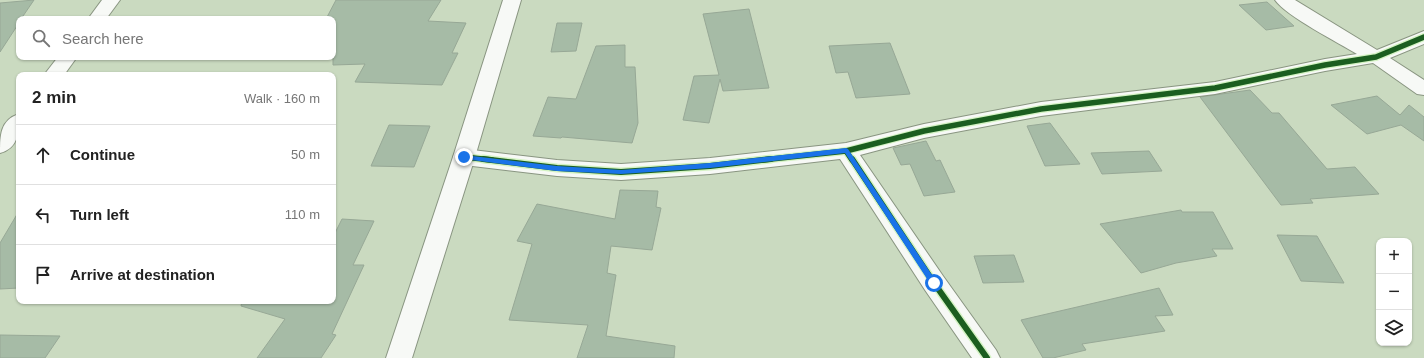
<!DOCTYPE html>
<meta charset="utf-8">
<style>
:root{--surface:#fff;--page:#f2f2f2;--text:#222;--muted:#767676;--line:#e0e0e0}
body{margin:0;font-family:Helvetica,sans-serif;background:var(--page);color:var(--text)}
.controls{position:absolute;right:12px;bottom:12px;display:grid;overflow:hidden;border-radius:8px;box-shadow:0 1px 3px #0004}
.controls button{width:36px;height:36px;display:grid;place-items:center;padding:0;border:0;border-bottom:1px solid var(--line);background:var(--surface);color:var(--text);font:20px sans-serif}
.stop{position:absolute;width:12px;height:12px;margin:-9px;border:3px solid #1a73e8;border-radius:50%;background:#fff}
.stop.end{background:#1a73e8;border-color:#fff;box-shadow:0 1px 4px #0008}
.list{margin:0;padding:0;list-style:none}
h2{display:flex;justify-content:space-between;align-items:center;height:52px;margin:0;padding:0 16px;font-size:17px}
h2 small{font-size:13px;font-weight:400;color:var(--muted)}
.list li{display:grid;grid-template-columns:26px 1fr auto;gap:12px;align-items:center;box-sizing:border-box;height:60px;padding:0 16px;border-top:1px solid var(--line)}
.list b{display:block;font-size:15px;white-space:nowrap}
.list em{font-size:13px;font-style:normal;color:var(--muted)}
.icon{flex:none;width:22px;height:22px;fill:none;stroke:currentColor;stroke-width:2;stroke-linecap:round;stroke-linejoin:round}
.map{position:relative;flex:none;width:1424px;height:358px;overflow:hidden}
.search{position:absolute;background:var(--surface);box-shadow:0 1px 3px #0004;left:16px;top:16px;width:320px;height:44px;display:flex;align-items:center;gap:10px;box-sizing:border-box;padding:0 14px;border-radius:8px;color:var(--muted);font-size:15px}
.panel{position:absolute;background:var(--surface);box-shadow:0 1px 3px #0004;left:16px;top:72px;width:320px;height:232px;border-radius:8px}
.map>svg:first-child{display:block}
</style>
<div class="map">
<svg width="1424" height="358" viewBox="0 0 1424 358">
<rect width="100%" height="100%" fill="#cadac0"/>
<g fill="#a6bba6" stroke="#97a896">
<path d="M34,0L21,19H19V23L0,52V3Z"/>
<path d="M336,0H441L428,21L466,23L452,53H458L442,85L355,82L365,64L333,65V19H326Z"/>
<path d="M1267,2L1294,26L1266,30L1239,5Z"/>
<path d="M749,9L769,88L723,91L720,79L709,123L683,120L694,76L719,75L703,14Z"/>
<path d="M557,23H582L576,51L551,52Z"/>
<path d="M890,43L910,94L856,98L848,72L836,73L829,46Z"/>
<path d="M625,45V67H635L638,123L632,143L562,137L561,138L533,136L548,97L576,99L596,46Z"/>
<path d="M1250,90L1272,113H1279L1327,169L1355,167L1379,194L1310,199L1313,203L1281,205L1200,97Z"/>
<path d="M1377,96L1400,115L1409,105L1424,117V141L1401,125L1367,134L1331,105Z"/>
<path d="M1050,123L1080,164L1045,166L1027,126Z"/>
<path d="M389,125L430,126L414,167L371,166Z"/>
<path d="M926,141L936,161L940,160L955,192L924,196L910,164L901,165L893,148Z"/>
<path d="M1149,151L1162,171L1102,174L1091,153Z"/>
<path d="M620,190L658,191L656,207L661,208L652,250L611,246L607,273L616,275L606,336L675,346L674,358H577L588,325L509,320L532,244L517,241L537,204L615,219Z"/>
<path d="M1181,210L1182,212H1213L1233,249H1212L1217,256L1176,263L1141,273L1100,224Z"/>
<path d="M19,211V288L0,289V243Z"/>
<path d="M342,219L374,221L353,265H364L332,334L336,335L321,358H257L285,319L241,306L242,301H333V237Z"/>
<path d="M1277,235L1317,236L1344,283L1301,281Z"/>
<path d="M1014,255L1024,282L983,283L974,256Z"/>
<path d="M1159,288L1173,315L1155,316L1165,331L1082,344L1086,350L1053,358H1043L1021,320Z"/>
<path d="M0,335L60,336L45,358H0Z"/>
</g>
<g fill="none" stroke-linecap="round" stroke-linejoin="round">
<g stroke="#899581" stroke-width="2">
<g id="street">
<path d="M102,0H120L106,19H88Z"/>
<path d="M1275,0H1295L1377,50L1424,31V44L1390,58L1424,80V95L1417,94L1373,63L1325,71L1215,94L1041,116L924,138L860,155L943,276L996,350L1000,358H972L925,290L840,159L710,174L621,180L557,176L464,165L456,162L453,157L456,152L464,149L557,160L621,164L710,158L846,143L924,124L1041,102L1215,82L1325,59L1357,54C1339,43 1286,16 1275,0Z"/>
<path d="M58,57H77L64,75H44Z"/>
<path d="M19,114C19,131 19,148 0,153C0,136 0,120 19,114Z"/>
</g>
</g>
<g stroke="#899581" stroke-width="2">
<path id="secondary" d="M503,0H521L475,157L412,358H386L453,157Z"/>
</g>
<use href="#street" fill="#f7f9f6" fill-rule="evenodd"/>
<use href="#secondary" fill="#f7f9f6" fill-rule="evenodd"/>
<g stroke="#d4f3c3" stroke-width="8">
<g id="cycleway-far1">
<path d="M846,151L852,160"/>
<path d="M464,157L492,160"/>
<path d="M762,160L846,151L924,131L1041,109L1215,88L1325,65L1376,57L1424,37"/>
</g>
</g>
<g stroke="#d4f3c3" stroke-width="9">
<g id="cycleway">
<path d="M483,159L557,168L621,172L710,166L771,159"/>
<path d="M852,159L934,283L987,358"/>
</g>
</g>
<use href="#cycleway-far1" stroke="#1b5e20" stroke-width="5.5"/>
<use href="#cycleway" stroke="#1b5e20" stroke-width="6"/>
</g>
<path fill="#1a73e8" d="M846,148L848,149L936,281V285H931L845,153L710,168L621,174L557,171L464,159L460,157L464,155L557,166L621,170L710,163Z"/>
</svg>
<div class="controls">
<button>+</button>
<button>−</button>
<button><svg class="icon" aria-label="layers" viewBox="0 0 24 24"><path d="M12 4l9 5-9 5-9-5zM3 14l9 5 9-5"/></svg></button>
</div>
<div class="stop" style="left:934px;top:283px"></div>
<div class="stop end" style="left:464px;top:157px"></div>
<div class="search"><svg class="icon" aria-label="search" viewBox="0 0 24 24"><circle cx="10" cy="10" r="6"/><path d="M15 15l6 6"/></svg>Search here</div>
<section class="panel">
<h2>2 min<small>Walk · 160 m</small></h2>
<ul class="list">
<li><svg class="icon" aria-label="ahead" viewBox="0 0 24 24"><path d="M12 20V5M6 11l6-6 6 6"/></svg><div><b>Continue</b></div><em>50 m</em></li>
<li><svg class="icon" aria-label="left" viewBox="0 0 24 24"><path d="M17 20v-9H6M10 6l-5 5 5 5"/></svg><div><b>Turn left</b></div><em>110 m</em></li>
<li><svg class="icon" aria-label="arrive" viewBox="0 0 24 24"><path d="M6 21V4h12l-3 4 3 4H6"/></svg><div><b>Arrive at destination</b></div></li>
</ul>
</section>
</div>
